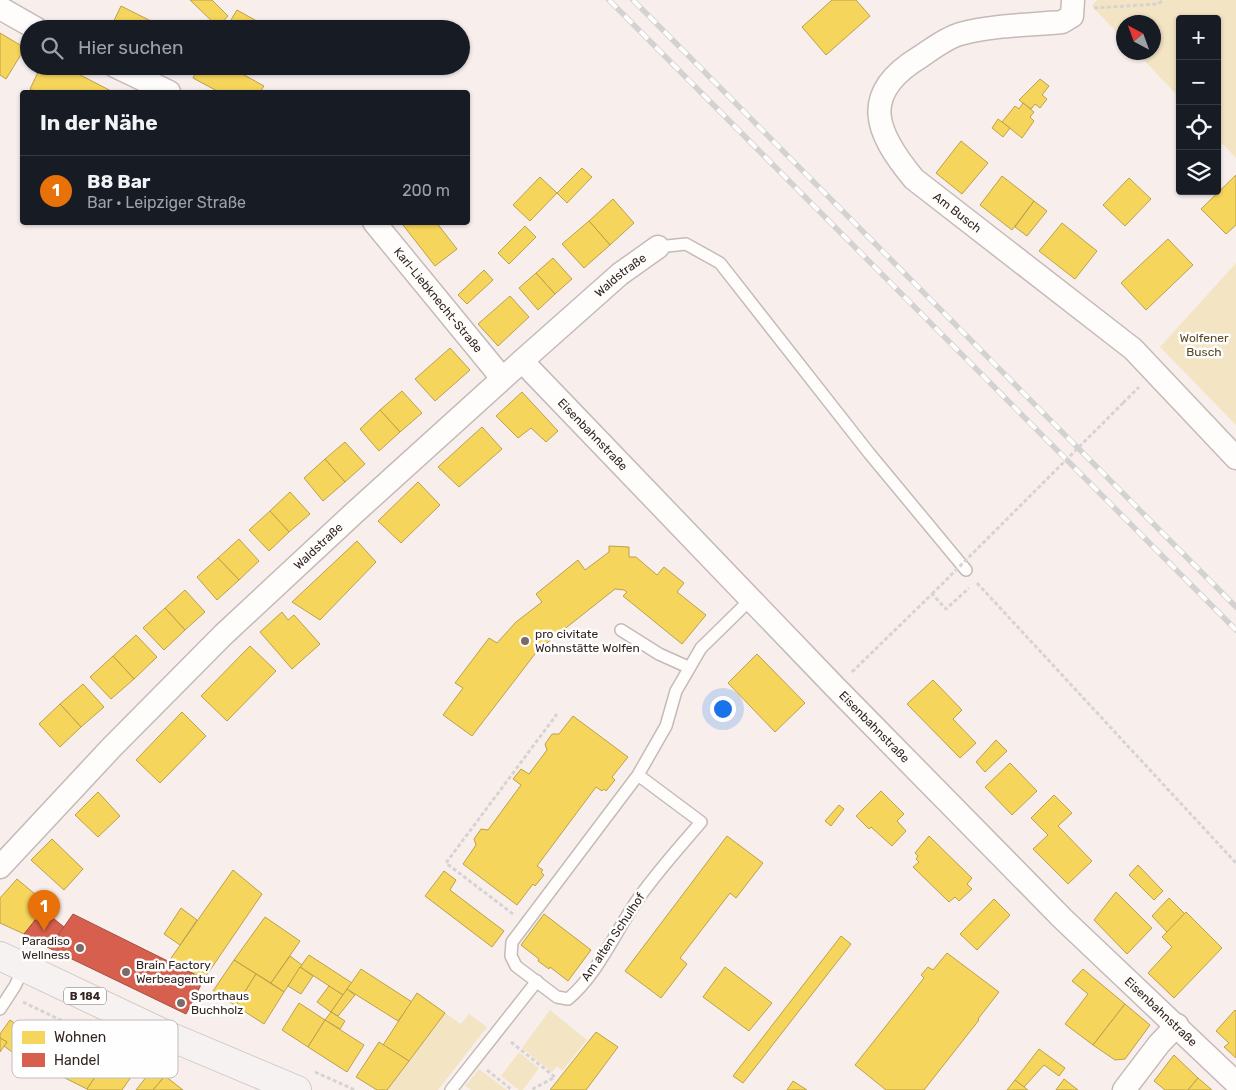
<!DOCTYPE html>
<html lang="de">
<meta charset="utf-8">
<style>
:root{--surface:#171b24;--page:#20242c;--text:#f1f3f6;--muted:#9ea1a6;--line:#363941;--accent:#796c68}
body{margin:0;font-family:Rubik,sans-serif;background:var(--page);color:var(--text)}
.controls{position:absolute;right:15px;top:15px;display:grid;overflow:hidden;border-radius:5px;box-shadow:0 1px 4px #0004}
.controls button{width:45px;height:45px;display:grid;place-items:center;padding:0;border:0;border-bottom:1px solid var(--line);background:var(--surface);color:var(--text);font:25px sans-serif}
.compass{position:absolute;left:1116px;top:15px;width:45px;height:45px;border-radius:50%;background:var(--surface);box-shadow:0 1px 4px #0004;rotate:319deg}
.you{position:absolute;left:722px;top:708px;width:18px;height:18px;margin:-12px;border:4px solid #fff;border-radius:50%;background:#1a73e8;box-shadow:0 0 0 8px #1a73e833}
.badge{display:grid;place-items:center;width:32px;height:32px;border-radius:50%;background:var(--accent);color:#fff;font-size:16px;font-weight:700}
.pin{position:absolute;translate:-50% -41px;filter:drop-shadow(0 1px 2px #0008)}
.pin::after{content:'';position:absolute;top:26px;width:18px;height:15px;background:inherit;clip-path:polygon(0 0,100% 0,50% 100%)}
.list{margin:0;padding:0;list-style:none}
h2{display:flex;justify-content:space-between;align-items:center;height:65px;margin:0;padding:0 20px;font-size:21px}
h2 small{font-size:16px;font-weight:400;color:var(--muted)}
.list li{display:grid;grid-template-columns:32px 1fr auto;gap:15px;align-items:center;box-sizing:border-box;height:70px;padding:0 20px;border-top:1px solid var(--line)}
.list b{display:block;font-size:19px;white-space:nowrap}
.list p{margin:0;font-size:16px;white-space:nowrap;color:var(--muted)}
.list em{font-size:16px;font-style:normal;color:var(--muted)}
.icon{flex:none;width:28px;height:28px;fill:none;stroke:currentColor;stroke-width:2;stroke-linecap:round;stroke-linejoin:round}
.map{position:relative;flex:none;width:1236px;height:1090px;overflow:hidden}
.search{position:absolute;background:var(--surface);box-shadow:0 1px 4px #0004;left:20px;top:20px;width:450px;height:55px;display:flex;align-items:center;gap:12px;box-sizing:border-box;padding:0 18px;border-radius:28px;color:var(--muted);font-size:19px}
.panel{position:absolute;background:var(--surface);box-shadow:0 1px 4px #0004;left:20px;top:90px;width:450px;height:135px;border-radius:5px}
.map>svg:first-child{display:block}
</style>
<div class="map">
<svg width="1236" height="1090" viewBox="0 0 1236 1090">
<rect width="100%" height="100%" fill="#f8efed"/>
<g fill="#f3e4c4">
<path d="M1097,0H1236V158L1217,138V19H1180V98L1137,53L1154,52V22H1124L1123,39L1092,6Z"/>
<path d="M1236,263V425L1160,347Z"/>
<path d="M550,1010L587,1040L562,1071L557,1066L552,1072L522,1048Z"/>
<path d="M445,1013L461,1024L469,1014L487,1027L438,1090H387Z"/>
<path d="M519,1052L539,1068L523,1090H519L501,1076Z"/>
<path d="M479,1069L507,1090H472L465,1086Z"/>
</g>
<g fill="#f6d55c" stroke="#bca04a">
<path d="M190,0H212L228,16L218,27Z"/>
<path d="M832,0H856L870,16L826,55L802,27Z"/>
<path d="M121,6L155,23L152,29H110Z"/>
<path d="M237,10L271,29H240L229,23Z"/>
<path d="M0,33L25,48L6,79L0,75Z"/>
<path d="M41,66H63L113,92H37L30,89Z"/>
<path d="M199,66H228L264,86L260,92H219L193,78Z"/>
<path d="M1040,79L1049,86L1042,95L1047,99L1040,108L1035,104L1031,109L1019,100Z"/>
<path d="M1023,103L1034,112L1030,117L1034,121L1022,138L1002,122L1015,106L1019,109Z"/>
<path d="M998,119L1010,128L1003,137L992,128Z"/>
<path d="M961,141L988,163L962,194L936,173Z"/>
<path d="M582,168L592,177L567,203L557,193Z"/>
<path d="M1236,175V225L1226,234L1201,209Z"/>
<path d="M1002,176L1034,201L1012,230L980,205Z"/>
<path d="M540,177L557,193L530,221L513,205Z"/>
<path d="M1129,178L1151,199L1125,226L1103,205Z"/>
<path d="M613,199L634,223L610,245L589,221Z"/>
<path d="M1034,201L1047,211L1027,236L1015,227Z"/>
<path d="M589,221L610,245L584,268L562,244Z"/>
<path d="M406,222H436L457,249L435,266L403,225Z"/>
<path d="M1062,223L1097,251L1075,279L1039,251Z"/>
<path d="M525,226L536,237L509,264L498,253Z"/>
<path d="M1168,239L1193,265L1146,310L1121,283Z"/>
<path d="M553,258L572,279L555,294L536,273Z"/>
<path d="M484,270L493,280L467,304L458,295Z"/>
<path d="M536,273L555,294L538,310L519,288Z"/>
<path d="M510,296L529,317L498,346L478,324Z"/>
<path d="M450,348L470,370L435,401L415,379Z"/>
<path d="M402,391L422,413L400,432L380,410Z"/>
<path d="M522,392L558,431L546,442L531,428L518,438L496,416Z"/>
<path d="M380,410L400,432L379,451L360,429Z"/>
<path d="M482,427L502,449L459,487L438,467Z"/>
<path d="M345,442L365,464L345,482L325,459Z"/>
<path d="M325,459L345,482L323,501L304,478Z"/>
<path d="M418,482L440,505L401,543L378,521Z"/>
<path d="M290,492L310,514L289,532L270,511Z"/>
<path d="M270,511L289,532L269,551L249,530Z"/>
<path d="M239,539L259,561L239,580L218,558Z"/>
<path d="M357,541L376,562L320,620L292,602Z"/>
<path d="M609,546L629,547V557H636L657,575L664,567L684,583L677,592L706,615L682,644L623,596L627,592L624,590L615,589L538,650L472,736L443,715L463,688L455,683L489,638L497,643L516,622L542,602L536,594L578,560L585,570L609,552Z"/>
<path d="M218,558L239,580L217,600L197,577Z"/>
<path d="M185,590L205,612L185,630L165,608Z"/>
<path d="M165,608L185,630L164,650L143,628Z"/>
<path d="M282,612L288,620L294,615L320,644L292,669L260,632Z"/>
<path d="M136,635L157,657L134,679L113,656Z"/>
<path d="M250,646L276,671L227,721L201,696Z"/>
<path d="M757,654L805,703L775,732L728,683Z"/>
<path d="M113,656L134,679L111,699L90,677Z"/>
<path d="M933,680L962,710L953,719L976,743L960,758L907,704Z"/>
<path d="M83,684L104,707L81,727L60,704Z"/>
<path d="M60,704L81,727L60,747L39,724Z"/>
<path d="M182,712L206,736L160,783L136,760Z"/>
<path d="M573,716L628,757L612,777L615,780L606,791L604,789L602,791L596,787L537,866L543,870L541,872L544,875L535,886L533,884L517,905L463,864L476,845L474,839L481,829L488,830L521,785L513,779L521,769L529,774L547,750L545,744L552,734H559Z"/>
<path d="M996,740L1007,751L985,772L976,762Z"/>
<path d="M1010,763L1037,791L1012,815L985,787Z"/>
<path d="M881,791L904,814L897,821L906,831L892,846L871,827L869,829L856,816Z"/>
<path d="M98,792L120,816L98,837L75,815Z"/>
<path d="M1054,795L1072,813L1058,826L1092,861L1068,884L1033,849L1048,835L1031,818Z"/>
<path d="M839,805L844,809L831,826L825,821Z"/>
<path d="M727,836L763,863L736,898L730,893L680,958L687,964L661,998L625,971Z"/>
<path d="M929,836L972,878L967,884L972,889L959,901L955,897L949,902L913,867L919,862L916,859L918,856L915,853Z"/>
<path d="M52,839L83,869L64,890L31,860Z"/>
<path d="M1138,865L1163,891L1154,900L1129,875Z"/>
<path d="M233,870L262,894L204,979L169,961Z"/>
<path d="M444,871L456,880L450,890L504,931L492,947L425,896Z"/>
<path d="M17,879L48,905L24,934L0,923V898Z"/>
<path d="M1116,892L1152,928L1127,954L1094,920Z"/>
<path d="M1169,898L1185,914L1167,932L1152,916Z"/>
<path d="M994,899L1010,915L977,950L960,934Z"/>
<path d="M181,908L197,920L180,945L164,934Z"/>
<path d="M1186,912L1222,948L1174,998L1148,973L1172,947L1162,937Z"/>
<path d="M544,914L591,950L568,981L550,967L549,969L538,961L539,959L521,945Z"/>
<path d="M265,917L300,941L271,983L234,960Z"/>
<path d="M841,936L851,944L743,1083L733,1076Z"/>
<path d="M947,953L999,992L978,1019L979,1020L924,1090H886L855,1065L924,978L921,975L928,967L933,970Z"/>
<path d="M309,955L352,983L343,995L300,967Z"/>
<path d="M290,956L302,965L284,992L271,983Z"/>
<path d="M234,960L256,974L236,1006L213,991Z"/>
<path d="M300,967L313,976L301,994L288,986Z"/>
<path d="M725,967L772,1003L749,1031L703,997Z"/>
<path d="M361,969L412,1002L398,1021L347,989Z"/>
<path d="M1083,969L1125,1004L1093,1045L1065,1024L1088,994L1072,981Z"/>
<path d="M256,974L284,992L264,1024L236,1006Z"/>
<path d="M329,986L343,995L331,1012L317,1002Z"/>
<path d="M347,989L355,995L338,1016L331,1012Z"/>
<path d="M417,993L445,1013L409,1061L383,1045Z"/>
<path d="M299,1003L325,1020L308,1047L282,1030Z"/>
<path d="M1125,1004L1150,1025L1125,1059L1115,1060L1093,1045Z"/>
<path d="M1235,1010L1236,1011V1058L1224,1047L1229,1043L1216,1031Z"/>
<path d="M331,1012L345,1021L340,1029L325,1020Z"/>
<path d="M10,1020L54,1049L42,1066L26,1055L23,1060L4,1046L7,1042L0,1038V1034Z"/>
<path d="M325,1020L364,1045L347,1072L308,1047Z"/>
<path d="M596,1032L618,1047L586,1090H550Z"/>
<path d="M0,1038L7,1042L0,1052Z"/>
<path d="M76,1040L106,1061L87,1089L55,1073Z"/>
<path d="M379,1042L409,1061L387,1090H377L356,1077Z"/>
<path d="M1039,1049L1065,1068L1059,1076L1044,1065L1024,1087L1015,1080Z"/>
<path d="M1174,1055L1198,1078L1188,1090H1165L1154,1081Z"/>
<path d="M106,1061L131,1077L122,1090H88L87,1089Z"/>
<path d="M154,1067L165,1076L153,1090H136Z"/>
<path d="M165,1076L183,1090H153Z"/>
<path d="M1198,1078L1212,1090H1188Z"/>
<path d="M1064,1079L1078,1090H1056Z"/>
<path d="M1015,1080L1024,1087L1028,1090H1007Z"/>
<path d="M793,1081L807,1090H787Z"/>
</g>
<g fill="#d6604d" stroke="#a54e40">
<path d="M43,910L64,927L49,948L24,934Z"/>
<path d="M73,914L204,979L186,1014L49,948Z"/>
</g>
<g fill="none" stroke-linecap="round" stroke-linejoin="round">
<g stroke="#c5bab7" stroke-width="14">
<g id="service">
<path d="M658,247L686,244L720,263L869,453L966,570"/>
<path d="M621,630L659,654L688,667"/>
<path d="M638,775L701,822C679,848 655,874 636,902C615,933 597,975 568,999L557,997L516,966L511,956L512,942L638,775L666,726L676,691L701,648L751,599"/>
<path d="M0,1009L15,986L24,967"/>
<path d="M451,1090L537,981"/>
</g>
</g>
<g stroke="#c5bab7" stroke-width="25">
<g id="minor">
<path id="s1" d="M1073,0L1072,16L1062,22C1029,25 993,25 960,34C946,38 932,49 920,57C859,94 875,132 914,179L1133,349L1236,458"/>
<path d="M0,8L37,29"/>
<path d="M115,66L169,92"/>
<path id="s2" d="M374,222L502,378"/>
<path id="s3" d="M522,361L836,688L1063,919L1236,1083"/>
<path id="s4" d="M0,867L112,747L223,635L353,514L522,361L620,274L658,247"/>
<path d="M1124,1090L1159,1044L1177,1025"/>
</g>
</g>
<g stroke="#d0cac8" stroke-width="30">
<path id="primary" d="M0,956L171,1037L297,1090"/>
</g>
<g stroke="#d6d3d3" stroke-width="3" stroke-dasharray="4 2.5" stroke-linecap="butt">
<path d="M1094,8L1158,4L1164,0"/>
<path d="M1123,403L1139,387"/>
<path d="M977,583L1236,863"/>
<path d="M852,672L932,594L946,609L969,588"/>
<path d="M513,914L446,863L557,714"/>
<path d="M23,1002L100,1039L157,1061"/>
<path d="M511,1042L555,1077L531,1090"/>
<path d="M487,1070L512,1090"/>
<path d="M315,1072L355,1090"/>
</g>
<use href="#service" stroke="#fefdfc" stroke-width="11"/>
<use href="#minor" stroke="#fefdfc" stroke-width="22"/>
<use href="#primary" stroke="#f7f2f2" stroke-width="28"/>
<g stroke="#d4d1d1" stroke-width="5.5">
<g id="rail">
<path d="M609,0L1236,630"/>
<path d="M633,0L1236,607"/>
</g>
</g>
<use href="#rail" stroke="#fdfefd" stroke-width="4" stroke-dasharray="11" stroke-linecap="butt"/>
<path stroke="#d6d3d3" stroke-width="3" stroke-dasharray="4 2.5" stroke-linecap="butt" d="M932,594L1123,403"/>
</g>
<g fill="#796c68" stroke="#fdfefd" stroke-width="2">
<circle cx="525" cy="641" r="5"/>
<circle cx="80" cy="948" r="5"/>
<circle cx="126" cy="972" r="5"/>
<circle cx="181" cy="1003" r="5"/>
</g>
<g text-anchor="middle" stroke-width="5" stroke-linejoin="round" paint-order="stroke">
<rect fill="#fdfefd" stroke="#706663" stroke-width="1" x="64" y="987.5" width="42" height="17" rx="4"/>
<g font-size="11" font-weight="bold" fill="#342521">
<text x="85" y="1000">B 184</text>
</g>
<g font-size="12" fill="#342521" stroke="#fdfefd">
<text dy="4" stroke="none"><textPath href="#s1" startOffset="380">Am Busch</textPath></text>
<text dy="4" stroke="none"><textPath href="#s4" startOffset="858">Waldstraße</textPath></text>
<text dy="4" stroke="none"><textPath href="#s2" startOffset="101">Karl-Liebknecht-Straße</textPath></text>
<text dy="4" stroke="none"><textPath href="#s3" startOffset="102">Eisenbahnstraße</textPath></text>
<text dy="4" stroke="none"><textPath href="#s4" startOffset="452">Waldstraße</textPath></text>
<text dy="4" stroke="none"><textPath href="#s3" startOffset="508">Eisenbahnstraße</textPath></text>
<text transform="translate(613 937) rotate(-56)" y="4">Am alten Schulhof</text>
<text dy="4" stroke="none"><textPath href="#s3" startOffset="912">Eisenbahnstraße</textPath></text>
</g>
<g font-size="12" fill="#574a24" stroke="#fdfefd">
<text x="1204" y="342">Wolfener<tspan x="1204" dy="14">Busch</tspan></text>
</g>
<g font-size="12" fill="#342521" stroke="#fdfefd" text-anchor="start">
<text x="535" y="638">pro civitate<tspan x="535" dy="14">Wohnstätte Wolfen</tspan></text>
<text x="70" y="945" text-anchor="end">Paradiso<tspan x="70" dy="14">Wellness</tspan></text>
<text x="136" y="969">Brain Factory<tspan x="136" dy="14">Werbeagentur</tspan></text>
<text x="191" y="1000">Sporthaus<tspan x="191" dy="14">Buchholz</tspan></text>
</g>
</g>
<rect x="12" y="1020" width="166" height="58" rx="8" fill="#fdfefd" stroke="#c1bdbb" stroke-width="1"/>
<rect x="22" y="1031" width="23" height="13" fill="#f6d55c"/>
<rect x="22" y="1053" width="23" height="14" fill="#d6604d"/>
<g font-size="14" fill="#342521">
<text x="54" y="1042">Wohnen</text>
<text x="54" y="1065">Handel</text>
</g>
</svg>
<div class="controls">
<button>+</button>
<button>−</button>
<button><svg class="icon" aria-label="locate" viewBox="0 0 24 24"><circle cx="12" cy="12" r="6"/><path d="M12 2v4M12 18v4M2 12h4M18 12h4"/></svg></button>
<button><svg class="icon" aria-label="layers" viewBox="0 0 24 24"><path d="M12 4l9 5-9 5-9-5zM3 14l9 5 9-5"/></svg></button>
</div>
<svg class="compass" viewBox="-18 -18 36 36"><path d="M0-13l5 13h-10z" fill="#e53935"/><path d="M0 13l5-13h-10z" fill="#9ea1a6"/></svg>
<div class="you"></div>
<div class="pin badge" style="left:44px;top:931px;background:#e8710a">1</div>
<div class="search"><svg class="icon" aria-label="search" viewBox="0 0 24 24"><circle cx="10" cy="10" r="6"/><path d="M15 15l6 6"/></svg>Hier suchen</div>
<section class="panel">
<h2>In der Nähe<small></small></h2>
<ul class="list">
<li><span class="badge" style="background:#e8710a">1</span><div><b>B8 Bar</b><p>Bar · Leipziger Straße</p></div><em>200 m</em></li>
</ul>
</section>
</div>
